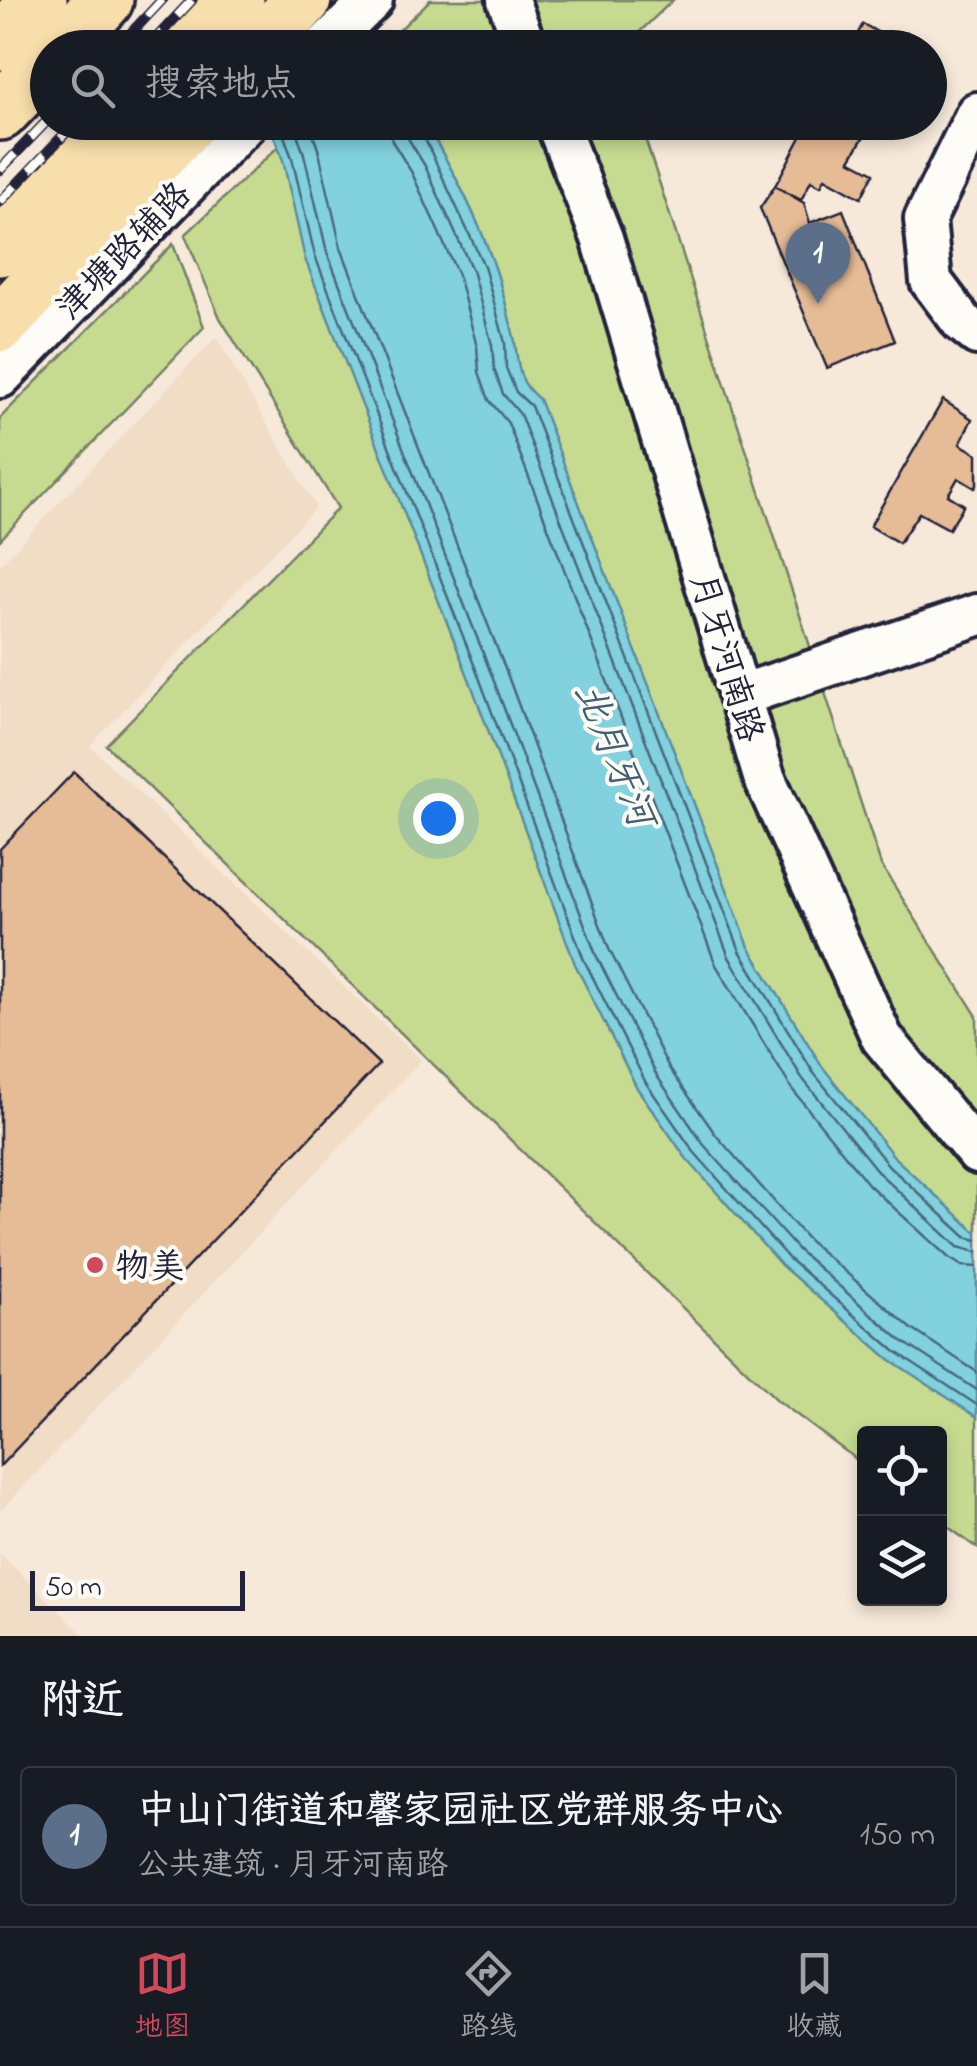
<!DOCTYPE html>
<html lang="zh">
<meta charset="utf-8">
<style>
:root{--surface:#171b24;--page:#242831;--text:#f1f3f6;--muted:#9ea1a6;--line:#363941;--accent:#d1495b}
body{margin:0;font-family:"Indie Flower","LXGW WenKai TC",sans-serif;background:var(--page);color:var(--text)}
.controls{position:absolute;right:30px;bottom:30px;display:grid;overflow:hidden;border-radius:10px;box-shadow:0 5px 15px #0003}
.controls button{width:90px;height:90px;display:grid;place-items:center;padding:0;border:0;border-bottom:2px solid var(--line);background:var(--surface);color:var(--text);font:50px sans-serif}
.scale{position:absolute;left:30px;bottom:25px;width:215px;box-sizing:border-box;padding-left:10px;border:5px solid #22223b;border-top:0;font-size:28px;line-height:35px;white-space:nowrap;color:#22223b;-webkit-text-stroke:8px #fdfcf7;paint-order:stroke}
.you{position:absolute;left:438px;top:818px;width:35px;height:35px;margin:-25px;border:8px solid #fff;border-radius:50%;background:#1a73e8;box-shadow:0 0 0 15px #1a73e833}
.badge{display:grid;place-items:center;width:65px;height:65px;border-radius:50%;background:var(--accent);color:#fff;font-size:32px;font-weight:700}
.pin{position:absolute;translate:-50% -82px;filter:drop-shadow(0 2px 5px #0008)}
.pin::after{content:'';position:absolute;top:52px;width:35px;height:30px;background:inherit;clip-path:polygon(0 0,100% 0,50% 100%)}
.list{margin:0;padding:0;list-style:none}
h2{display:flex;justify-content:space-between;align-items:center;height:130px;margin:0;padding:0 40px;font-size:42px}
h2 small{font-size:32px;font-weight:400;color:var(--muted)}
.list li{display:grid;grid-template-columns:65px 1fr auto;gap:30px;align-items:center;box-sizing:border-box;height:140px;margin:0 20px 20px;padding:0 20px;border:2px solid var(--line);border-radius:10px}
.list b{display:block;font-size:38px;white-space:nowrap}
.list p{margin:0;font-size:32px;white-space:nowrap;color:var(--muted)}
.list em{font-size:32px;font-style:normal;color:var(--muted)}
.icon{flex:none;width:55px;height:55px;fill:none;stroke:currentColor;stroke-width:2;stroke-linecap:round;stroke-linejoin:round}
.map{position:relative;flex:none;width:977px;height:1636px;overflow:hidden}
.search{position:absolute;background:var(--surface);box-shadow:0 5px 15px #0003;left:30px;right:30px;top:30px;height:110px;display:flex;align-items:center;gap:25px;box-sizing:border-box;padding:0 35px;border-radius:55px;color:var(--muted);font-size:38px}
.sheet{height:290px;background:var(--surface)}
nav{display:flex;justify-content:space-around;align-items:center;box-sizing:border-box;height:140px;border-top:2px solid var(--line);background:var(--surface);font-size:28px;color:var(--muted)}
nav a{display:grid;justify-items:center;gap:5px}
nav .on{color:var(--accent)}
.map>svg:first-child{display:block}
</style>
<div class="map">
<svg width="977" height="1636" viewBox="0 0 977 1636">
<rect width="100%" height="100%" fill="#f6e9da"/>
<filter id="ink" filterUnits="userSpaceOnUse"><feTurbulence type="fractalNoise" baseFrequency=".01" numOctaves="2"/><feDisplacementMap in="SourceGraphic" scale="20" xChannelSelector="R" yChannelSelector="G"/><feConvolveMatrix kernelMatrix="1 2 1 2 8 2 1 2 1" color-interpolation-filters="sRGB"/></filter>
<g filter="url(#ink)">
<g fill="#f1dcc6">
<path d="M216,337L316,507L90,746L421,1060L0,1512V565Z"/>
<path d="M0,1554L85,1636H0Z"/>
</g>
<g fill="#c6db90" stroke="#747e66" stroke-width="2.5">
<path d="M430,0H673L624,47L381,48Z"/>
<path d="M303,123H640L881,865L977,1016V1548L940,1521V1434H864V1465L777,1400L106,745L338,508L220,318L185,235Z"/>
<path d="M173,244L204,327L0,540V418Z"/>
</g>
<path fill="#82d1df" stroke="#5c8b9d" stroke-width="2.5" d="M269,123H425C451,166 476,214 493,262C502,286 508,313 514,337C519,364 516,381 539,399L749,947L821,1065L896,1159L977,1233V1417L889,1359L782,1266L686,1158L637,1088L575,964L471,684L305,259L283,160Z"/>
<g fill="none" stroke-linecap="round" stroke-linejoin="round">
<g stroke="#48687d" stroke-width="2.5">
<path d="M279,122L292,158L315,256L480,680L584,960L646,1083L694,1152L789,1259L895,1351L977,1405"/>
<path d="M293,122L304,154L327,252L492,676L596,955L657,1076L704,1145L798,1250L902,1341L977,1390"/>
<path d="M309,122L319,152L341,248L506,671L609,949L669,1068L716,1135L808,1240L912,1329L977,1372"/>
<path d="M389,122L392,141L412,173L458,275L477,347L479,372L489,400L508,423L716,965L792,1089L869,1185L949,1258L962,1266L977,1267"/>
<path d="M404,122L406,135L425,166L472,270L492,345L494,369L503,394L520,414L729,957L802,1078L879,1173L958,1247L977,1252"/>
<path d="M417,122L484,266L505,343L506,368L516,392L531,406L740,951L813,1072L889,1166L966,1237L977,1240"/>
</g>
</g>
<g fill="#e6bc96" stroke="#22223b" stroke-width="2.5">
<path d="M863,24L906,48H850Z"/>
<path d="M809,122L886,124L878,137L867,131L850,160L874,173L861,198L825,178L821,186L811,181L801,200L775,186Z"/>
<path d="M775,186L804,203L810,223L843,210L895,341L827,368L760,208Z"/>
<path d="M943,400L972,419L960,444L977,454V485L975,488L958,478L948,495L964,505L949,529L919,513L899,543L870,526Z"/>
<path d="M74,772L379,1064L0,1466V849Z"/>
</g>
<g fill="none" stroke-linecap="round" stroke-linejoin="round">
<g stroke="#22223b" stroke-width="48">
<g id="minor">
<path d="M508,0L526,48"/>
<path d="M323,48L372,0"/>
<path d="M977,113L925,219L931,281L962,322L977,334"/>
<path d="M556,122L602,238L764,777L882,1038L977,1153"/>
<path d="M0,377L247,122"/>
<path d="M739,696L977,615"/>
</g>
</g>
<g stroke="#22223b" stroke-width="62">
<g id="highway">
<path d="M0,42L39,0"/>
<path d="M61,48L105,0"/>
<path d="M189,48L236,0"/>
<path d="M258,48L303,0"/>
<path d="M0,112L48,62"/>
<path d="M0,248L118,122"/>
<path d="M0,324L188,122"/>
</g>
</g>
<use href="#minor" stroke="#fdfcf7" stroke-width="40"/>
<use href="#highway" stroke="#f8deab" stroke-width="55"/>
<g stroke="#22223b" stroke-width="11">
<g id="rail">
<path d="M117,48L162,0"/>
<path d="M147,48L192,0"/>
<path d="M0,170L48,120"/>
<path d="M0,202L76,122"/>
</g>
</g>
<use href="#rail" stroke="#fdfcf7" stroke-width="8" stroke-dasharray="22" stroke-linecap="butt"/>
</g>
</g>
<circle fill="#d1495b" stroke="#fdfcf7" stroke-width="4" cx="95" cy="1265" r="10"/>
<g text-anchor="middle" stroke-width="8" stroke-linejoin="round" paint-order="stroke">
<g font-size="35" fill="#22223b" stroke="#fdfcf7">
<text transform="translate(123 250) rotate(-46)" y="12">津塘路辅路</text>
<text transform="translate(728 657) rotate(73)" y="12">月牙河南路</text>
</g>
<g font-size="35" fill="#22223b" stroke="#fdfcf7" text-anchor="start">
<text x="115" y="1277">物美</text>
</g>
<g font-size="38" font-style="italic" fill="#445f74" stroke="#fdfcf7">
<text transform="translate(616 754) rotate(68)" y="13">北月牙河</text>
</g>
</g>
</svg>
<div class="controls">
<button><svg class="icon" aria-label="locate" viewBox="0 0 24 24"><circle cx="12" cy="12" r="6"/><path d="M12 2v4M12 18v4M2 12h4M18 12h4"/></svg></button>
<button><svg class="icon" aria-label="layers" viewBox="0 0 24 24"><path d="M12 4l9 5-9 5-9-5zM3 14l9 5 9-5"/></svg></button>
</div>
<div class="scale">50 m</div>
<div class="you"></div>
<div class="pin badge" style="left:818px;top:304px;background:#5c6f8a">1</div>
<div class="search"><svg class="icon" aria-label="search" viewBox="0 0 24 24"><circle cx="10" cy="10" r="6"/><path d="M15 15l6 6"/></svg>搜索地点</div>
</div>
<section class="sheet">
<h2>附近<small></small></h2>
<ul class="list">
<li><span class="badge" style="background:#5c6f8a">1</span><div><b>中山门街道和馨家园社区党群服务中心</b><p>公共建筑 · 月牙河南路</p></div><em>150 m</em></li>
</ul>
</section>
<nav>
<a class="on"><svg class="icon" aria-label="map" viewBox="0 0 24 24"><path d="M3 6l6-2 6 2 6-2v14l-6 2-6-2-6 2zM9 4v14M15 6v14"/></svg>地图</a>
<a><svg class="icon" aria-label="directions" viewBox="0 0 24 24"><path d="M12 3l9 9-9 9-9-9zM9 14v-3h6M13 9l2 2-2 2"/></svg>路线</a>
<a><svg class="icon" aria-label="saved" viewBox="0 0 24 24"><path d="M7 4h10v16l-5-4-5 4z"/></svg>收藏</a>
</nav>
